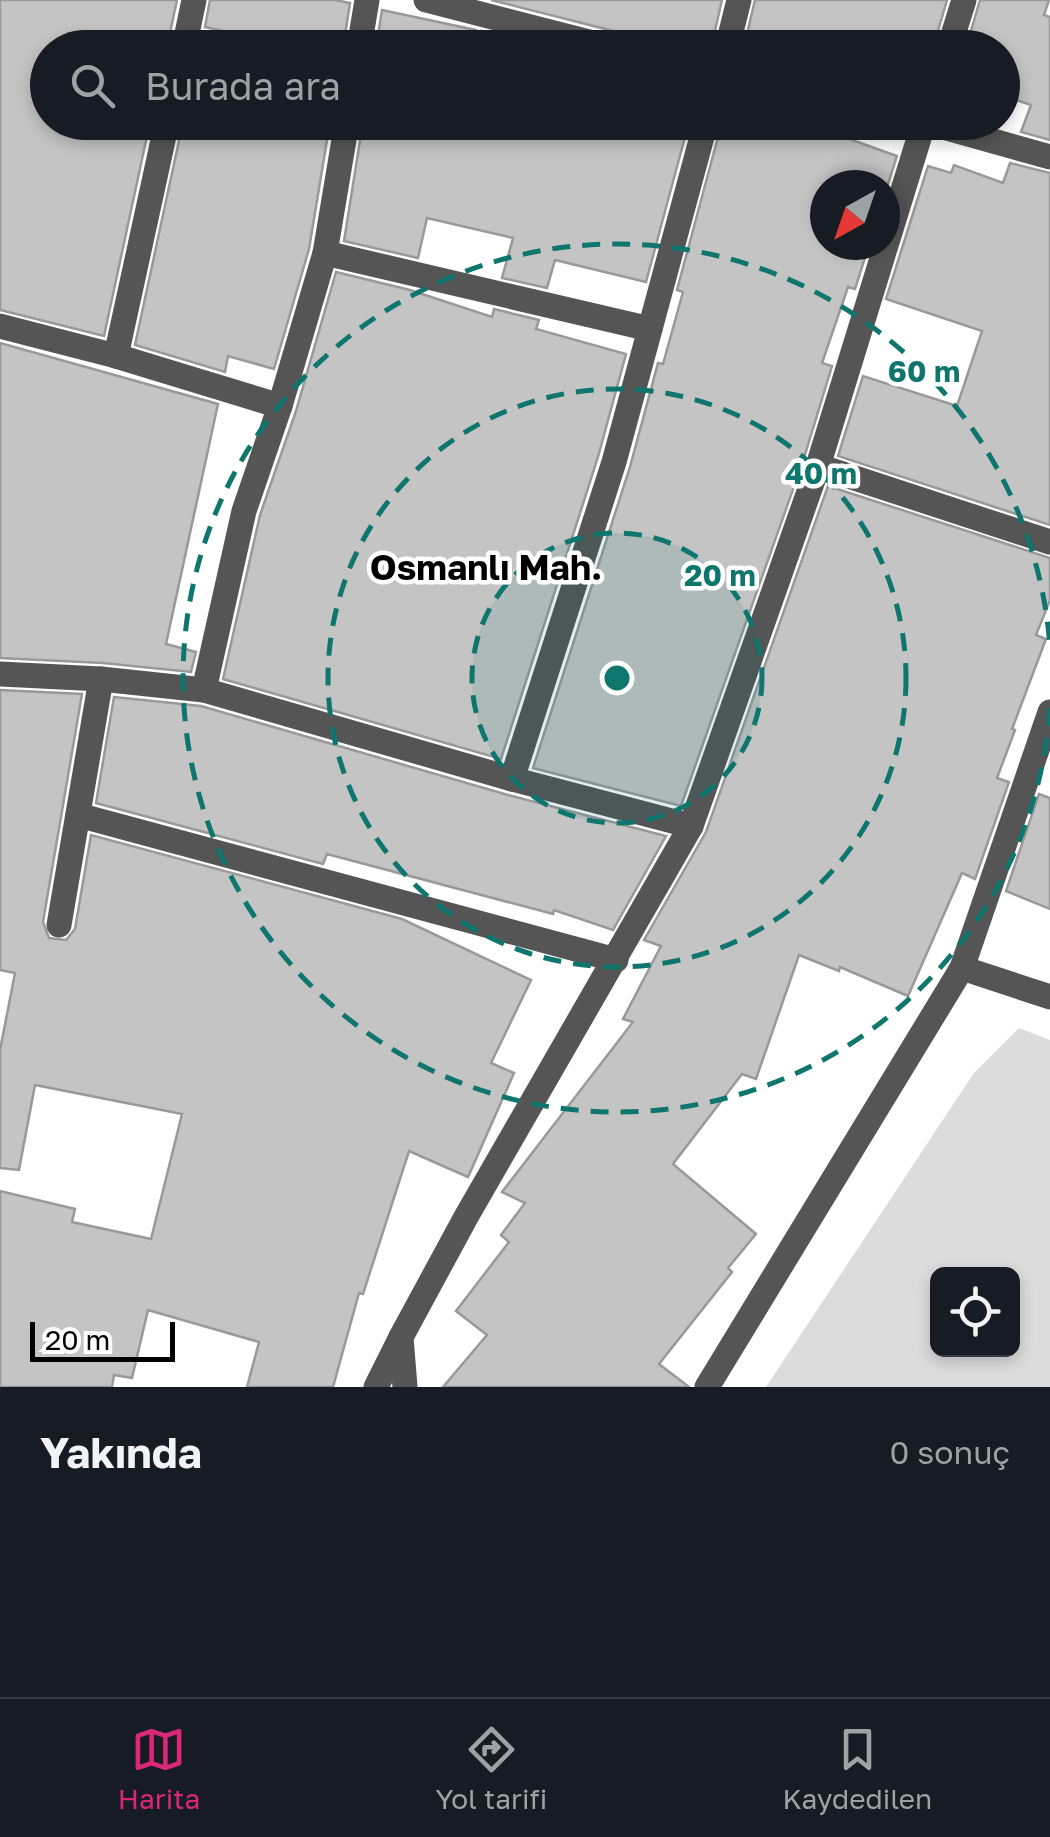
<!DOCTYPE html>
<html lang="tr">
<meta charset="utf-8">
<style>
:root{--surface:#171b24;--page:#20242c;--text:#f1f3f6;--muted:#9ea1a6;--line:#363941;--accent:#db2777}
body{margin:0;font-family:"Golos Text",sans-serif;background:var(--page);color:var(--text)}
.controls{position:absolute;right:30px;bottom:30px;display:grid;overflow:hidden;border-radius:15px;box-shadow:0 5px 15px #0003}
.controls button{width:90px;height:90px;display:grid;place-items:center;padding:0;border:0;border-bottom:2px solid var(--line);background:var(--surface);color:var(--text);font:50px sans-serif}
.compass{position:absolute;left:810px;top:170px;width:90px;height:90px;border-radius:50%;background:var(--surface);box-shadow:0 5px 15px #0003;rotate:220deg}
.scale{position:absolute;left:30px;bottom:25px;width:145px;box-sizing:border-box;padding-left:10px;border:5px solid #000;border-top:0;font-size:28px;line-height:35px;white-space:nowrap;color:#000;-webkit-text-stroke:8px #fff;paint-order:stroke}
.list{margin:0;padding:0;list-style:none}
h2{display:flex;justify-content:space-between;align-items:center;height:130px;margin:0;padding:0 40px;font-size:42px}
h2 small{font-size:32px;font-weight:400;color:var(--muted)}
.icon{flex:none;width:55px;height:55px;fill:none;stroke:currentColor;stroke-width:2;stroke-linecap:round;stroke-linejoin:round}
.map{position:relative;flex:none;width:1050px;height:1387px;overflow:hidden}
.search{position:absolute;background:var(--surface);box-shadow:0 5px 15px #0003;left:30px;right:30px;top:30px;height:110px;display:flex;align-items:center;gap:25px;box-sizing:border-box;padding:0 35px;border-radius:55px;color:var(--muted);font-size:38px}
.sheet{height:310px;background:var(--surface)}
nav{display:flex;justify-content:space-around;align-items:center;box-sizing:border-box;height:140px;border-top:2px solid var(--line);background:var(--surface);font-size:28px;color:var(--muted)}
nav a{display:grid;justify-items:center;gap:5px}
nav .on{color:var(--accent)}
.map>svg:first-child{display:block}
</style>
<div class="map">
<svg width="1050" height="1387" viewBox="0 0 1050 1387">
<rect width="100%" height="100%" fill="#fff"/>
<path fill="#dcdcdc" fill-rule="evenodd" d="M1019,1028L1050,1040V1387H766L974,1073ZM938,1274H1012V1350H938Z"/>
<g fill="#c4c4c4" stroke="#999" stroke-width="2.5">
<path d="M0,0H177L168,42L138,36L136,48H48V122H150L104,336L0,310Z"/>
<path d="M210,0H335L350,3L343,48H247L249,37L205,27Z"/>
<path d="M491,0H722L711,48H629L625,37L617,32Z"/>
<path d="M755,0H947L933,48H775L746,38Z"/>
<path d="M980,0H1049L1044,15L1050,17V140L1021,132L1031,105L1002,95V48H966Z"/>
<path d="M382,10L476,30L474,48H376Z"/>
<path d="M481,31L546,48H479Z"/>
<path d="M183,122H330L309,249L274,369L228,356L225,372L135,345Z"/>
<path d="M363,122H689L646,282L555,260L547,288L502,278L513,238L427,218L418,258L344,241Z"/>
<path d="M722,122H802L897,156L885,193V185H825V245H869L855,289L848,287L822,363L832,366L803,461L681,806L533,768L630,467L658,363L663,364L683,292L677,290Z"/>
<path d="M1010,163L1050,173V525L838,456L863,376L957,406L982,331L886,299L928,166L951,173L954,165L1003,183Z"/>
<path d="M336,272L410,290L492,317L494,309L539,320L536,329L626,354L598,457L501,759L223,679L260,515L296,411Z"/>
<path d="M0,343L218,404L166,644L196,652L191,672L103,663L0,658Z"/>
<path d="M828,486L1050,558V600L1036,635L1046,639L1012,729L1015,730L997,778L1009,782L975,879L962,873L908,996L840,967L839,971L799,955L756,1079L742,1074L673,1164L756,1234L728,1268L732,1272L659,1364L689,1387H443L487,1335L456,1311L509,1242L501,1235L525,1203L502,1192L633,1022L623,1019L661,946L644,940L706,832Z"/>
<path d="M0,690L82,694L43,922L49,938L66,940L75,929L91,835L402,919L531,980L491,1063L514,1073L468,1177L409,1151L363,1294L359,1293L333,1387H247L259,1342L148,1310L132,1378L114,1375L112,1387H0V1191L75,1209L72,1222L151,1239L182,1114L35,1085L19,1170L0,1168V1050L15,973L0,970Z"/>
<path d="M114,697L201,706L508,795L666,836L613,930L554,910L553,914L327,854L323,864L96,803Z"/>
<path d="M1039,794L1050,798V909L1006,891Z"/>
</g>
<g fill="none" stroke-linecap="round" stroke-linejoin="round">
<g stroke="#555" stroke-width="25">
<path d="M426,0L613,48"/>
<path d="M184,48L194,0"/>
<path d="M359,48L367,0"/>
<path d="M727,48L739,0"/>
<path d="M949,48L964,0"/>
<path d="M925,122L1050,157"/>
<path d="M325,253L650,329"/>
<path d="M0,326L116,356L280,406"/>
<path d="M116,356L167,122"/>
<path d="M818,466L1050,542"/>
<path d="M0,674L101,679L204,690L512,779L691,826"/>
<path d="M204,690L244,511L280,406L325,253L347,122"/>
<path d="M512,779L614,462L706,122"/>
<path d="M78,815L616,960"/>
<path d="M59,925L101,679"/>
<path d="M962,968L1050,997"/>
<path d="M376,1387L401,1337"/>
<path d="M405,1387L401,1337L466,1217L691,826L818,466L924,122"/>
<path d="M707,1387L962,968L1050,712"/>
</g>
</g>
<circle cx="617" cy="678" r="145" fill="#0f766e" fill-opacity=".12"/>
<g fill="none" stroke="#0f766e" stroke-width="5" stroke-dasharray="18 12">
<circle cx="617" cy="678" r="145"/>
<circle cx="617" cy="678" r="289"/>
<path d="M1050 708A434 434 0 1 1 1050 648"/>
</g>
<g text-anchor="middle" stroke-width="9" stroke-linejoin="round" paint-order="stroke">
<g font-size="35" font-weight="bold" fill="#000" stroke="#fff">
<text x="486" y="580">Osmanlı Mah.</text>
</g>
</g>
<circle cx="617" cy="678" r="15" fill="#0f766e" stroke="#fff" stroke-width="5"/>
<g font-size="30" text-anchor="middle" font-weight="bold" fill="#0f766e" stroke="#fff" stroke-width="9" stroke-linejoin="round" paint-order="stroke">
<text x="924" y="382">60 m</text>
<text x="821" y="484">40 m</text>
<text x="720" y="586">20 m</text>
</g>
</svg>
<div class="controls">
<button><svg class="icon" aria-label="locate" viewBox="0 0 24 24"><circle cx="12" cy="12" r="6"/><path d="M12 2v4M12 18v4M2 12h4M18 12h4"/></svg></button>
</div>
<svg class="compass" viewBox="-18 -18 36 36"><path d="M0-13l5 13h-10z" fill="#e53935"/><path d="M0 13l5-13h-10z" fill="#9ea1a6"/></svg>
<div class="scale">20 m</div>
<div class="search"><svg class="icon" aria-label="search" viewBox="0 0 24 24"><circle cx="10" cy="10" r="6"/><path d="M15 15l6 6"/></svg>Burada ara</div>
</div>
<section class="sheet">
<h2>Yakında<small>0 sonuç</small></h2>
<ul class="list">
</ul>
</section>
<nav>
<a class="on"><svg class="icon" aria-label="map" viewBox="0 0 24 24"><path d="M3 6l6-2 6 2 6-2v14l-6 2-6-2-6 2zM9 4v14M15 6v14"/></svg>Harita</a>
<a><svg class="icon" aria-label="directions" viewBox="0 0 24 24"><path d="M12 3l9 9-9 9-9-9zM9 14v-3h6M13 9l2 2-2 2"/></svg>Yol tarifi</a>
<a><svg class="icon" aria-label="saved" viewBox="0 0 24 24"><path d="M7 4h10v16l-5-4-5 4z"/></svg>Kaydedilen</a>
</nav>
